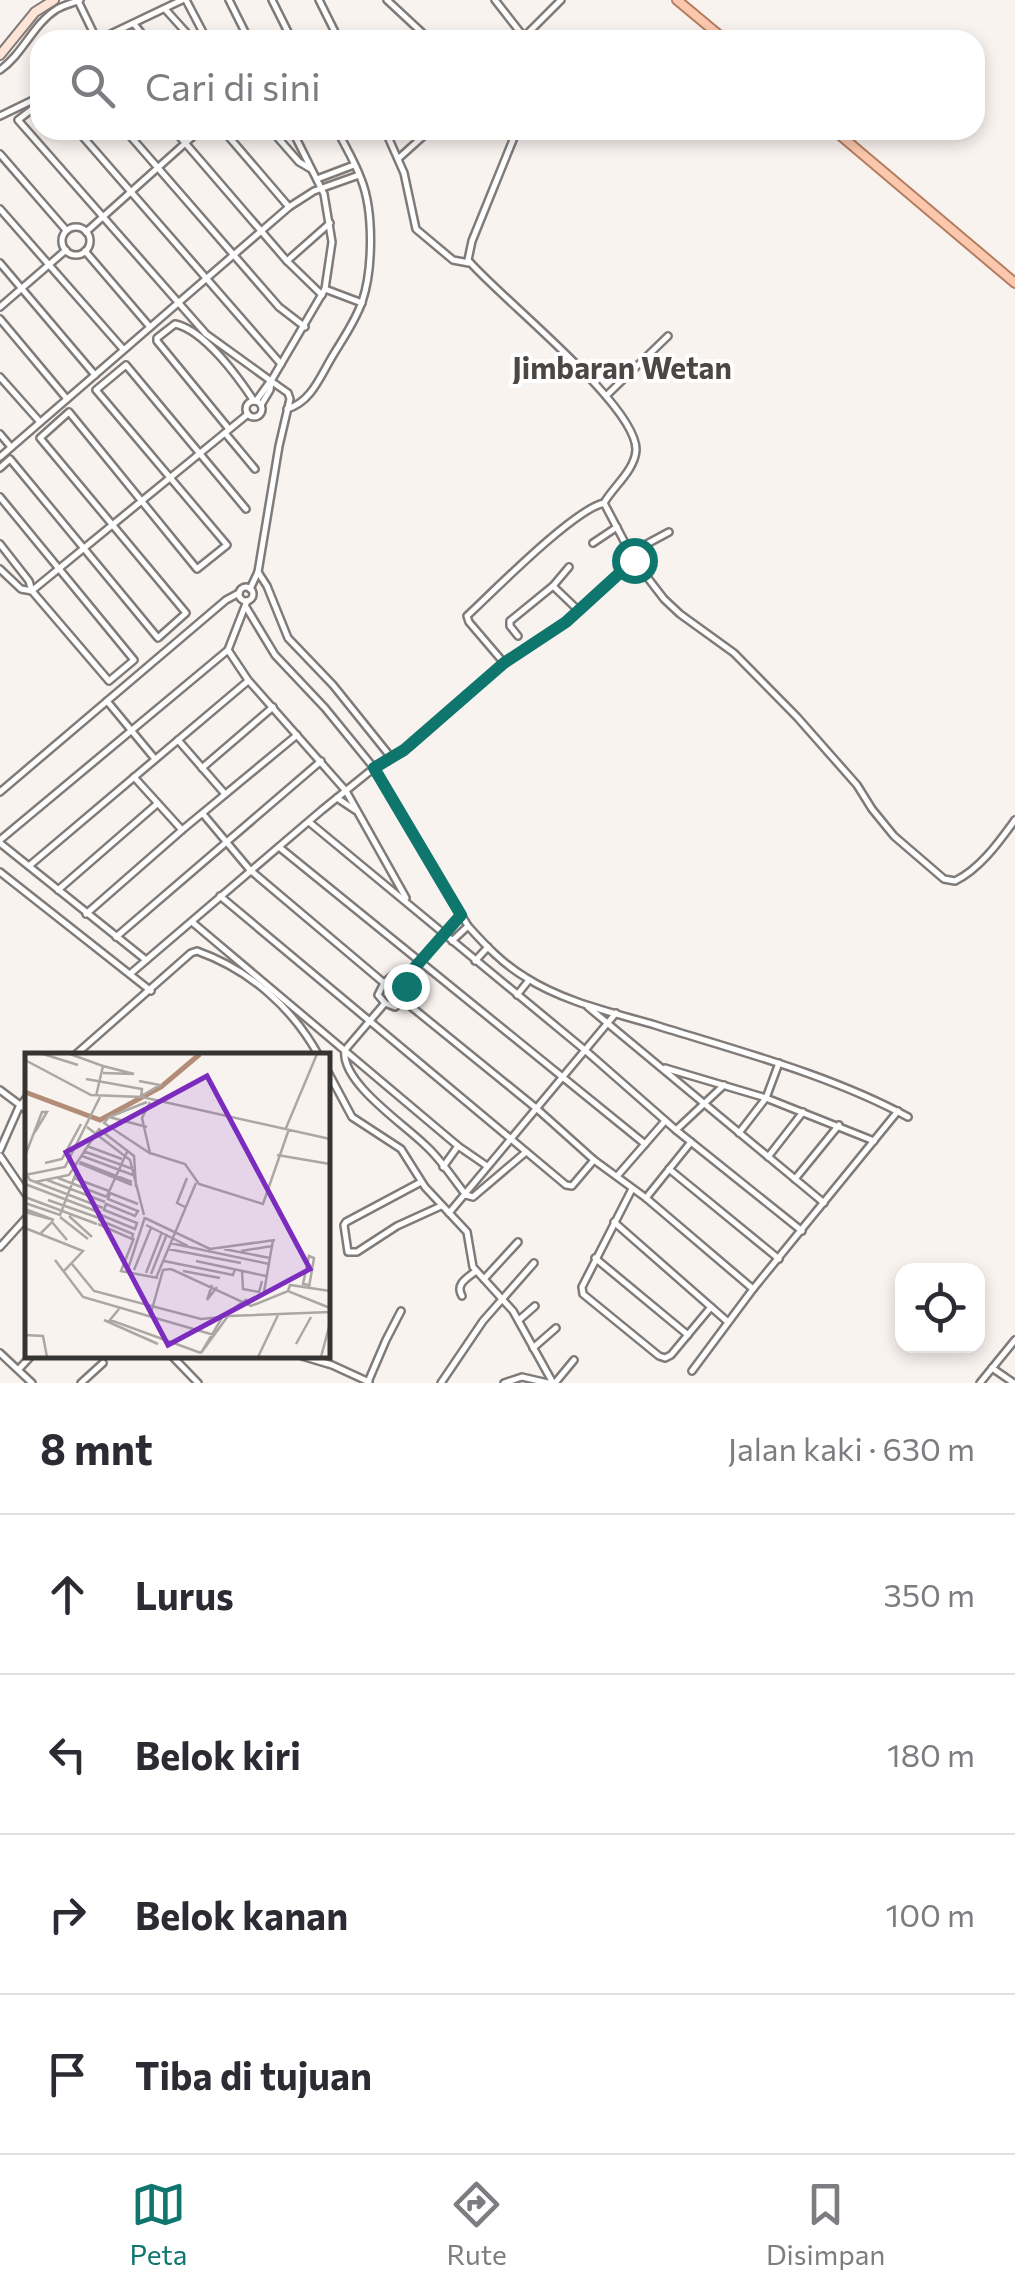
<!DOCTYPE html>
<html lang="id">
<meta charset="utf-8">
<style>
:root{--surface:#fff;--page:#f2f2f3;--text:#2b2b33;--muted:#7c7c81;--line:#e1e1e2;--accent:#0f766e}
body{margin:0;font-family:Commissioner,sans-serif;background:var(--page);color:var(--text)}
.controls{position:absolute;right:30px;bottom:30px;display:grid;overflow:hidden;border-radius:20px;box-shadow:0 5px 15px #0003}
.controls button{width:90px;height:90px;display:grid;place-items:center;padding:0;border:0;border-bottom:2px solid var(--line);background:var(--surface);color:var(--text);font:50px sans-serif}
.stop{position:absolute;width:30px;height:30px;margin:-22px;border:8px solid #0f766e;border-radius:50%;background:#fff}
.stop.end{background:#0f766e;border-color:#fff;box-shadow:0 2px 10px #0008}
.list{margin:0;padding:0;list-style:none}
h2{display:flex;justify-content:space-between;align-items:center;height:130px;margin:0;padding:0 40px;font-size:42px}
h2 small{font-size:32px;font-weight:400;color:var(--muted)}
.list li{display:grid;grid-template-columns:65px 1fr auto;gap:30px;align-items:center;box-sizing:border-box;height:160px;padding:0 40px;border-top:2px solid var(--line)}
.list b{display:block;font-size:38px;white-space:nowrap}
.list em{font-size:32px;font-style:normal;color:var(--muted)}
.icon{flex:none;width:55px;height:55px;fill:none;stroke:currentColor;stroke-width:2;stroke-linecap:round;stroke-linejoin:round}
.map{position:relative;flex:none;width:1015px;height:1383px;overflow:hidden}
.search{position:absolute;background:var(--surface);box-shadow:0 5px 15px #0003;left:30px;right:30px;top:30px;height:110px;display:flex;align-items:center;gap:25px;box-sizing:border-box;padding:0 35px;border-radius:30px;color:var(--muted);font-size:38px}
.sheet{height:770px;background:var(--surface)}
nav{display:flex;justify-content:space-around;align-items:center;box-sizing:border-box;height:140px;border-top:2px solid var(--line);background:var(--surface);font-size:28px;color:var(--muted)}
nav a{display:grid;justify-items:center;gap:5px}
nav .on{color:var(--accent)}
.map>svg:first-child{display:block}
</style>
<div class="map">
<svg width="1015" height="1383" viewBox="0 0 1015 1383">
<rect width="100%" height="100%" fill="#f9f3f0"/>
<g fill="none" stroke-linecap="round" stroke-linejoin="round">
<g stroke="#807b79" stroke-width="10">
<g id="street">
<path d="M186,0L207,40"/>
<path d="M229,0L249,40"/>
<path d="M272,0L292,40"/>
<path d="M319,0L339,40"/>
<path d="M387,0L430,40"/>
<path d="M495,0L524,37"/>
<path d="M78,1L97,40"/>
<path d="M165,9L193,40"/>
<path d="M134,24L147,40"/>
<path d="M98,40L182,0"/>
<path d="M526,40L524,37L561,0"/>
<path d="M0,70C23,54 33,24 57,9C64,5 73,3 80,0"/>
<path d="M40,103L18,120L206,334L271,381"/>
<path d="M0,116L33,100L40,93"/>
<path d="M77,130L281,364"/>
<path d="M125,130L279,307L305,327"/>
<path d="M174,130L287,261L322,295"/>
<path d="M223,130L289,207"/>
<path d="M271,130L299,162L311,169"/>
<path d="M385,130L404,173L416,229L453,260L469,263"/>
<path d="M517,130L472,241L468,260C500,298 637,405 636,450C635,470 613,487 604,503L634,560L664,599L680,614L734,653L797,717L857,785L872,809L894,836L944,879L955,881C980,869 999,842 1015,820"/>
<path d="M0,154L66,230"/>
<path d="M399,158L430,130"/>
<path d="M317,179L354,165"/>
<path d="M0,209L123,349"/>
<circle cx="76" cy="241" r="14"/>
<path d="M86,232L200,130"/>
<path d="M85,251L150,327"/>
<path d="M287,261L330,223"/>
<path d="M0,263L95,375"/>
<path d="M325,289L362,303"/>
<path d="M0,307L66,250"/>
<path d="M0,319L67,399"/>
<path d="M0,377L40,422"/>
<path d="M606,396L668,336"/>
<circle cx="254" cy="409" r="8"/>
<path d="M256,401L269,383"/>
<path d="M261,405L270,390L271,381"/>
<path d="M287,409C311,402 320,377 332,357C342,340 355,322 362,302C373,270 374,211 361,179C355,162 345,146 337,130"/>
<path d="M229,429L157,341V338L175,324C204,330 238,377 254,401"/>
<path d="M225,433L255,469"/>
<path d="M0,434L11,447"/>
<path d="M0,457L289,207L314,191L359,175"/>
<path d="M0,468L10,459L158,638L186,613L40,438L69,412L197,569L227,545L96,390L126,365L246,509"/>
<path d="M0,497L134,660L109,681L32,591L29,581L0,544"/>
<path d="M593,543L617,527"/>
<path d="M630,553L669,532"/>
<path d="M0,569L21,589L32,591"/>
<path d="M258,572L267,586L288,638L333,685L390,756"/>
<path d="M553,586L578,610"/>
<circle cx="246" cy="594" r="7"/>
<path d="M34,589L248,414"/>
<path d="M250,589L258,572L279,446L290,399L288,393L271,381L325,289L332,242L324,194L292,130"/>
<path d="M246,607L275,655L325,708L374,768L468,926C485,945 503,964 525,977C564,1002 611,1012 655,1025C738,1051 831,1075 908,1117"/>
<path d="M518,636L510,626V621L553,586L569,567"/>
<path d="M228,650L248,680L346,791L406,898"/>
<path d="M504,663L469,622L467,616C494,591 573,510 604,503"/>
<path d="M107,701L155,759"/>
<path d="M178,740L225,794"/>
<path d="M202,768L273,707"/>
<path d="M134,777L182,830"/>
<path d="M0,792L226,600L239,593"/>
<path d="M337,798L355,810"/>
<path d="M203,814L250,870L384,983"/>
<path d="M309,822L586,1051L676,1130L802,1231"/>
<path d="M0,840L228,650L247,601"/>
<path d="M0,843L146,960"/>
<path d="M279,847L645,1144"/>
<path d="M29,866L248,681"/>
<path d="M0,872L151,991"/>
<path d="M58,890L157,804"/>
<path d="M220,896L566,1185L572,1186L594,1160"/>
<path d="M86,914L182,830L297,735"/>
<path d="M192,922L458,1146L487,1166"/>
<path d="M116,937L321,761"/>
<path d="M452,941L468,926"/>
<path d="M475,961L488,947"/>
<path d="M130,974L322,810L374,768L410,746L504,663L566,622L634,560"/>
<path d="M392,976L406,986L408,990L403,1000L395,1007L385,1003L378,995L384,983Z"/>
<path d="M402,982L461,915"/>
<path d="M517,995L529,980"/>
<path d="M403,1000L536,1108L594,1160L646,1198L753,1289"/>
<path d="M385,1003L345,1050C340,1082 404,1124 425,1145C441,1159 453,1179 466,1195"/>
<path d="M588,1007L824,1203"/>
<path d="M74,1056L191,953L197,951C250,970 292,1007 319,1056"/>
<path d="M665,1068L766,1098L874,1141"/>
<path d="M328,1072L352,1117L401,1149L425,1187L467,1232L473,1267L513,1311L553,1383"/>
<path d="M0,1090L28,1111"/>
<path d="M676,1130L724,1085"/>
<path d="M739,1133L766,1098L779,1063"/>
<path d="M0,1150L19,1107L28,1096"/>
<path d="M0,1156L28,1197"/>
<path d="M768,1157L803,1112"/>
<path d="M443,1167L458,1146"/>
<path d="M669,1169L779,1259"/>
<path d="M618,1175L665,1121"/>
<path d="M795,1179L839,1125"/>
<path d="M421,1182L346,1222L344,1225L348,1252H357L397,1226L441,1206"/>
<path d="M632,1189L582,1287L583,1294L659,1356L665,1358L671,1355L711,1307"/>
<path d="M466,1195L473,1197L526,1152"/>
<path d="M646,1198L691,1142"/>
<path d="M449,1213L616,1013"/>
<path d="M614,1222L728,1322"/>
<path d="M0,1247L28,1216"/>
<path d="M595,1258L688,1335"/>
<path d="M484,1279L518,1242"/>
<path d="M462,1296C455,1284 467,1278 476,1271"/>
<path d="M519,1320L535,1306"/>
<path d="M533,1348L556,1328"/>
<path d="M0,1353L32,1383"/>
<path d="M172,1356L198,1383"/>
<path d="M302,1356L332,1365L369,1382"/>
<path d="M992,1368L1014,1383"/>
<path d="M19,1369L31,1356"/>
<path d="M692,1371L753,1289L898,1111"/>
<path d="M368,1382L386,1340L401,1311"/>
<path d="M81,1383L103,1363"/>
<path d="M441,1383L483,1321L534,1263"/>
<path d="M504,1383L522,1377L548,1383"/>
<path d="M555,1383L574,1360"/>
<path d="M980,1383L1015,1340"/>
</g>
</g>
<g stroke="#807b79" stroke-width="12">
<path id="secondary" d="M0,55L35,12L54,0"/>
</g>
<g stroke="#b47d60" stroke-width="12">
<g id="primary">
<path d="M677,0L725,40"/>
<path d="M834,130L1015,283"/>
</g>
</g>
<use href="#street" stroke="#fff" stroke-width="5"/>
<use href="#secondary" stroke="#fde4d6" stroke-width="8"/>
<use href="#primary" stroke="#fbc8ae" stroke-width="8"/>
</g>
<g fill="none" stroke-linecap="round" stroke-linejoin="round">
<path stroke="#0f766e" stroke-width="12" d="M406,986L402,982L461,915L374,768L404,750L504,663L566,622L634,560"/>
</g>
<g text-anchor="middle" stroke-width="8" stroke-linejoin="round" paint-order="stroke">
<g font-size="30" font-weight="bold" fill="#4b4744" stroke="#fff">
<text x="622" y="379">Jimbaran Wetan</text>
</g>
</g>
<g transform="translate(25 1053)">
<rect width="305" height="305" fill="#f9f3f0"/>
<path fill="none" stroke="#b38c77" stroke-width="5" d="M0,39L75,67L136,34L175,1"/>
<path fill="none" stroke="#aba7a4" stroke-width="2.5" d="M18,1L53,12M45,1L78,13L71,43M0,7L66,42L117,44L305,86M78,20L109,21L78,13M61,26L117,36L116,44M114,28L135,32L118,42M125,49L117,65L125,100L160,111L174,131L238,151L264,76M84,64L79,70L126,101M84,64L122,49M84,64L122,74M62,74L105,107L119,162M261,75L292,1M62,93L97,106M58,98L108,116M252,102L305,111M0,103L17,59H22L10,79M57,103L108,122M55,109L107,129M20,110L37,106L56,71M54,110L107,132M1,120L5,127L78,155M0,122L40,114L75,44M33,125L82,144M49,125L84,138M22,127L80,149M10,129L44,122L74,76L109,103L111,134M0,131L76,160M82,143L102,99M0,144L72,171M23,147L74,165M0,150L35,162L51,120M160,154L152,150L162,125M0,156L29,167L0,159M44,163L67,184M35,164L63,186M120,165L185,196L250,187M73,171L107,186L108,181L74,167L76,162L110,176L112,170L79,157L81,151L110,163L113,158L83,146L85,140L113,151M121,172L163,193M0,175L58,198L38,219M16,180L27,169L42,187M109,185L96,218L133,225M145,190L244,211M143,196L216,210M199,196L245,205M216,198L247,193M30,207L58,244L189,282M139,208L208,222L210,216M171,208L241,223M47,211L69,238L176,266L197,264M103,216L120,164M109,217L126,175M217,217L218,236L234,239L237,228M158,218L195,225M121,220L137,179M126,221L142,181M131,225L171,130M187,232L182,247L192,234M284,234L289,205L284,203L278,231L284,232M263,238L265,232L305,238M239,239L248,187M222,246L198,263L176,300L203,263L305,259M94,256L85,267L176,300M126,260L138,217L146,216L226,253L263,238L305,255M79,267L133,291M0,282L18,283L22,304M271,291L286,264M233,304L253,262M296,304L305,270"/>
<path fill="#7b2cbf" fill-opacity="0.15" stroke="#7b2cbf" stroke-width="5" d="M182,23L285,216L143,292L41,99Z"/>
<rect width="305" height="305" fill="none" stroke="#363433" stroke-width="5"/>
</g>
</svg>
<div class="controls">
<button><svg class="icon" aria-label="locate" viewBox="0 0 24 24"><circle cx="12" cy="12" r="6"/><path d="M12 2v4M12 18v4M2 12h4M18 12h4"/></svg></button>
</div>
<div class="stop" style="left:634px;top:560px"></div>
<div class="stop end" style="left:406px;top:986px"></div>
<div class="search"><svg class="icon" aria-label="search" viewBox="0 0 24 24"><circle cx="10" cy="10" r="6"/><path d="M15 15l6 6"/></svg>Cari di sini</div>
</div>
<section class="sheet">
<h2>8 mnt<small>Jalan kaki · 630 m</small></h2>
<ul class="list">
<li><svg class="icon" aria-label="ahead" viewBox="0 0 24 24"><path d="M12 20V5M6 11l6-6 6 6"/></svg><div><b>Lurus</b></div><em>350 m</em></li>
<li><svg class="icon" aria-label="left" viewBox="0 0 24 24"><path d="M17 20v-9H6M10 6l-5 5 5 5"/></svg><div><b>Belok kiri</b></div><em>180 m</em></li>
<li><svg class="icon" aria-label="right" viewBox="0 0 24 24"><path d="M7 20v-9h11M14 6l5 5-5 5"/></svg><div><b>Belok kanan</b></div><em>100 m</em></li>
<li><svg class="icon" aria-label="arrive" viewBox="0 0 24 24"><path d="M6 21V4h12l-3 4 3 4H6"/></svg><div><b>Tiba di tujuan</b></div></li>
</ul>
</section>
<nav>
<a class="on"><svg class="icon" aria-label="map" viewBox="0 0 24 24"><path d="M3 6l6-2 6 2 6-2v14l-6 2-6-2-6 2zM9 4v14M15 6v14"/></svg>Peta</a>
<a><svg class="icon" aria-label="directions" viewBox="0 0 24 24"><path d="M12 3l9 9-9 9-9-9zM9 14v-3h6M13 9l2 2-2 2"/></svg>Rute</a>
<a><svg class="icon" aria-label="saved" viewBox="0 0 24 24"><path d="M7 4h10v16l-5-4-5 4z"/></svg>Disimpan</a>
</nav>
